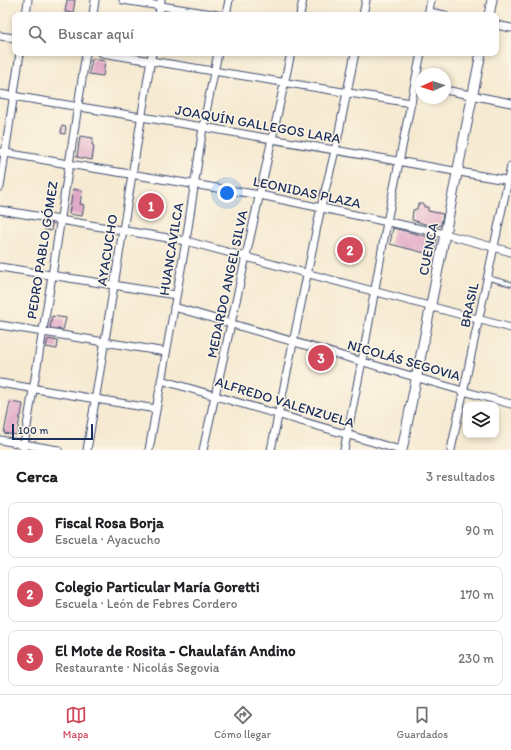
<!DOCTYPE html>
<html lang="es">
<meta charset="utf-8">
<style>
:root{--surface:#fff;--page:#f6f6f6;--text:#202124;--muted:#757577;--line:#e0e0e0;--accent:#d1495b}
body{margin:0;font-family:Itim,sans-serif;background:var(--page);color:var(--text)}
.controls{position:absolute;right:12px;bottom:12px;display:grid;overflow:hidden;border-radius:8px;box-shadow:0 2px 6px #0003}
.controls button{width:36px;height:36px;display:grid;place-items:center;padding:0;border:0;border-bottom:1px solid var(--line);background:var(--surface);color:var(--text);font:20px sans-serif}
.compass{position:absolute;left:415px;top:68px;width:36px;height:36px;border-radius:50%;background:var(--surface);box-shadow:0 2px 6px #0003;rotate:267deg}
.scale{position:absolute;left:12px;bottom:10px;width:81px;box-sizing:border-box;padding-left:4px;border:2px solid #1b2f5e;border-top:0;font-size:11px;line-height:14px;white-space:nowrap;color:#1b2f5e;-webkit-text-stroke:3px #fcf5e5;paint-order:stroke}
.you{position:absolute;left:227px;top:193px;width:14px;height:14px;margin:-10px;border:3px solid #fff;border-radius:50%;background:#1a73e8;box-shadow:0 0 0 6px #1a73e833}
.badge{display:grid;place-items:center;width:26px;height:26px;border-radius:50%;background:var(--accent);color:#fff;font-size:13px;font-weight:700}
.pin{position:absolute;translate:-50% -50%;border:2px solid #fff;box-shadow:0 1px 4px #0006}
.list{margin:0;padding:0;list-style:none}
h2{display:flex;justify-content:space-between;align-items:center;height:52px;margin:0;padding:0 16px;font-size:17px}
h2 small{font-size:13px;font-weight:400;color:var(--muted)}
.list li{display:grid;grid-template-columns:26px 1fr auto;gap:12px;align-items:center;box-sizing:border-box;height:56px;margin:0 8px 8px;padding:0 8px;border:1px solid var(--line);border-radius:8px}
.list b{display:block;font-size:15px;white-space:nowrap}
.list p{margin:0;font-size:13px;white-space:nowrap;color:var(--muted)}
.list em{font-size:13px;font-style:normal;color:var(--muted)}
.icon{flex:none;width:22px;height:22px;fill:none;stroke:currentColor;stroke-width:2;stroke-linecap:round;stroke-linejoin:round}
.map{position:relative;flex:none;width:511px;height:450px;overflow:hidden}
.search{position:absolute;background:var(--surface);box-shadow:0 2px 6px #0003;left:12px;right:12px;top:12px;height:44px;display:flex;align-items:center;gap:10px;box-sizing:border-box;padding:0 14px;border-radius:8px;color:var(--muted);font-size:15px}
.sheet{height:244px;background:var(--surface)}
nav{display:flex;justify-content:space-around;align-items:center;box-sizing:border-box;height:56px;border-top:1px solid var(--line);background:var(--surface);font-size:11px;color:var(--muted)}
nav a{display:grid;justify-items:center;gap:2px}
nav .on{color:var(--accent)}
.map>svg:first-child{display:block}
</style>
<div class="map">
<svg width="511" height="450" viewBox="0 0 511 450">
<rect width="100%" height="100%" fill="#fcf5e5"/>
<filter id="ink" filterUnits="userSpaceOnUse"><feTurbulence type="fractalNoise" baseFrequency=".025" numOctaves="2"/><feDisplacementMap in="SourceGraphic" scale="8" xChannelSelector="R" yChannelSelector="G"/><feConvolveMatrix kernelMatrix="1 2 1 2 8 2 1 2 1" color-interpolation-filters="sRGB"/></filter>
<filter id="wash" filterUnits="userSpaceOnUse"><feTurbulence type="fractalNoise" baseFrequency=".012" numOctaves="4" result="noise"/><feDisplacementMap in="SourceGraphic" scale="16" xChannelSelector="R" yChannelSelector="G"/><feGaussianBlur stdDeviation="0.9" result="paint"/><feColorMatrix in="noise" values="0 0 0 0 0 0 0 0 0 0 0 0 0 0 0 0 0 1.4 0 .05"/><feComposite in="paint" operator="in"/></filter>
<g filter="url(#wash)">
<rect width="100%" height="100%" fill="#f6ead2"/>
<g id="blocks">
<g fill="#e2a9c7">
<path d="M67,0H75L73,13L65,12Z"/>
<path d="M92,59L105,61L103,76L89,74Z"/>
<path d="M62,126L66,127L65,134L61,133Z"/>
<path d="M80,136L93,138L92,145L94,146L92,160L77,157Z"/>
<path d="M73,189L82,191L80,204L84,205L82,216L69,214Z"/>
<path d="M418,204H424V207H428V211L443,214L441,225L435,227L412,220L413,210L417,209Z"/>
<path d="M45,223L52,224L51,231L44,229Z"/>
<path d="M393,228L437,239L433,255L390,244Z"/>
<path d="M52,316L66,318L63,330L50,328Z"/>
<path d="M48,339L58,341L57,349L46,347Z"/>
<path d="M10,402L23,404L21,416H20L17,435L4,433Z"/>
</g>
</g>
</g>
<g filter="url(#ink)">
<use href="#blocks" fill-opacity="0" stroke="#3c4b6f" stroke-width="1"/>
<g fill="none" stroke-linecap="round" stroke-linejoin="round">
<g stroke="#3c4b6f" stroke-width="5.5">
<path id="lane" d="M488,278L511,284"/>
</g>
<g stroke="#3c4b6f" stroke-width="9">
<g id="street">
<path d="M123,0L218,15"/>
<path d="M429,12L445,15"/>
<path d="M26,15L28,0"/>
<path d="M93,15L95,0"/>
<path d="M159,15L161,0"/>
<path d="M226,15L229,0"/>
<path d="M300,15L303,0"/>
<path d="M363,15L366,0"/>
<path d="M428,15L431,0"/>
<path d="M496,25L511,28"/>
<path d="M0,36L15,38"/>
<path d="M102,53L411,103"/>
<path d="M445,90L511,103"/>
<path d="M0,94L203,127L511,181"/>
<path d="M0,152L68,164L260,195L445,234L511,252"/>
<path d="M0,187L20,53"/>
<path d="M0,210L186,241L511,328"/>
<path d="M0,267L176,295"/>
<path d="M174,307L463,391L511,404"/>
<path d="M0,325L166,352"/>
<path d="M161,380L400,450"/>
<path d="M0,383L156,409"/>
<path d="M0,440L58,450"/>
<path d="M23,450L52,276L86,53"/>
<path d="M87,450L152,53"/>
<path d="M149,450L186,241L203,127L218,53"/>
<path d="M203,450L291,53"/>
<path d="M271,450L321,207L335,151L355,53"/>
<path d="M344,450L362,361L387,222L421,53"/>
<path d="M451,450L511,166"/>
</g>
</g>
<g stroke="#3c4b6f" stroke-width="11">
<g id="secondary">
<path d="M489,15L492,0"/>
<path d="M402,450L481,53"/>
</g>
</g>
<use href="#lane" stroke="#fff" stroke-width="3.5"/>
<use href="#street" stroke="#fff" stroke-width="7"/>
<use href="#secondary" stroke="#fff" stroke-width="9"/>
</g>
</g>
<g text-anchor="middle" stroke-width="3" stroke-linejoin="round" paint-order="stroke">
<g font-size="14" fill="#1b2f5e" stroke="#fcf5e5">
<text transform="translate(258 124) rotate(10)" y="5">JOAQUÍN GALLEGOS LARA</text>
<text transform="translate(307 192) rotate(12)" y="5">LEONIDAS PLAZA</text>
<text transform="translate(171 249) rotate(-81)" y="5">HUANCAVILCA</text>
<text transform="translate(428 249) rotate(-79)" y="5">CUENCA</text>
<text transform="translate(42 250) rotate(-81)" y="5">PEDRO PABLO GÓMEZ</text>
<text transform="translate(107 250) rotate(-81)" y="5">AYACUCHO</text>
<text transform="translate(227 284) rotate(-78)" y="5">MEDARDO ANGEL SILVA</text>
<text transform="translate(469 305) rotate(-78)" y="5">BRASIL</text>
<text transform="translate(404 360) rotate(16)" y="5">NICOLÁS SEGOVIA</text>
<text transform="translate(285 402) rotate(17)" y="5">ALFREDO VALENZUELA</text>
</g>
</g>
</svg>
<div class="controls">
<button><svg class="icon" aria-label="layers" viewBox="0 0 24 24"><path d="M12 4l9 5-9 5-9-5zM3 14l9 5 9-5"/></svg></button>
</div>
<svg class="compass" viewBox="-18 -18 36 36"><path d="M0-13l5 13h-10z" fill="#e53935"/><path d="M0 13l5-13h-10z" fill="#757577"/></svg>
<div class="scale">100 m</div>
<div class="you"></div>
<div class="pin badge" style="left:151px;top:206px">1</div>
<div class="pin badge" style="left:350px;top:250px">2</div>
<div class="pin badge" style="left:321px;top:358px">3</div>
<div class="search"><svg class="icon" aria-label="search" viewBox="0 0 24 24"><circle cx="10" cy="10" r="6"/><path d="M15 15l6 6"/></svg>Buscar aquí</div>
</div>
<section class="sheet">
<h2>Cerca<small>3 resultados</small></h2>
<ul class="list">
<li><span class="badge">1</span><div><b>Fiscal Rosa Borja</b><p>Escuela · Ayacucho</p></div><em>90 m</em></li>
<li><span class="badge">2</span><div><b>Colegio Particular María Goretti</b><p>Escuela · León de Febres Cordero</p></div><em>170 m</em></li>
<li><span class="badge">3</span><div><b>El Mote de Rosita - Chaulafán Andino</b><p>Restaurante · Nicolás Segovia</p></div><em>230 m</em></li>
</ul>
</section>
<nav>
<a class="on"><svg class="icon" aria-label="map" viewBox="0 0 24 24"><path d="M3 6l6-2 6 2 6-2v14l-6 2-6-2-6 2zM9 4v14M15 6v14"/></svg>Mapa</a>
<a><svg class="icon" aria-label="directions" viewBox="0 0 24 24"><path d="M12 3l9 9-9 9-9-9zM9 14v-3h6M13 9l2 2-2 2"/></svg>Cómo llegar</a>
<a><svg class="icon" aria-label="saved" viewBox="0 0 24 24"><path d="M7 4h10v16l-5-4-5 4z"/></svg>Guardados</a>
</nav>
